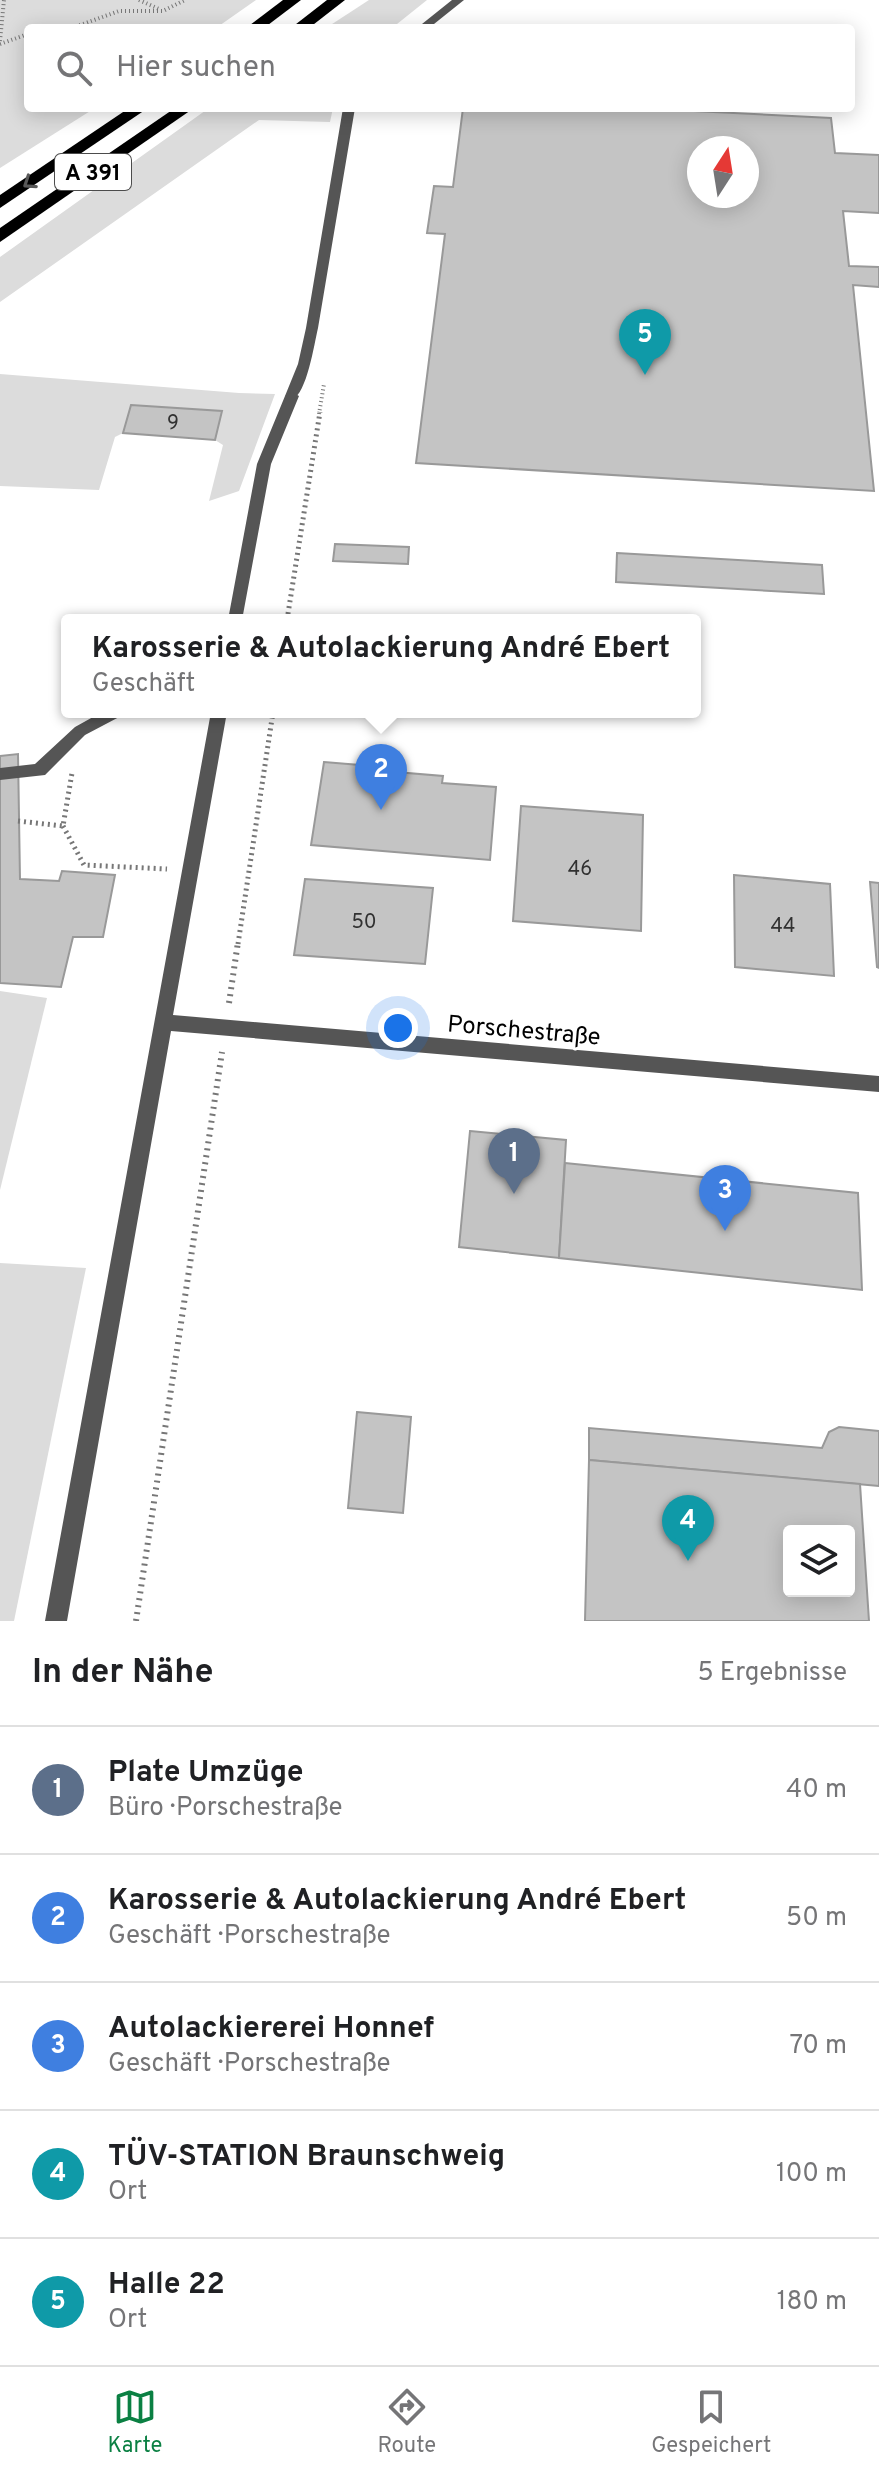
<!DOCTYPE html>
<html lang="de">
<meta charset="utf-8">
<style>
:root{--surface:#fff;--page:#f2f2f2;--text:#202124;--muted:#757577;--line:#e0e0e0;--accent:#0b8043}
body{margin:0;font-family:Overpass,sans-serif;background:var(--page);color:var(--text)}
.controls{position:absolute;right:24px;bottom:24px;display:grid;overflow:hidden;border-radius:8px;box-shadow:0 4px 20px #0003}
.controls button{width:72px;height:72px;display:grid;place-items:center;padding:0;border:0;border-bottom:2px solid var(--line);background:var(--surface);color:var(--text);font:40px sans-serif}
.compass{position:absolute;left:687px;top:136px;width:72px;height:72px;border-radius:50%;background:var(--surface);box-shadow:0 4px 20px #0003;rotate:12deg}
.you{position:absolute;left:398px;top:1028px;width:28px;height:28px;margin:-20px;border:6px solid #fff;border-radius:50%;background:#1a73e8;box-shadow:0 0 0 12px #1a73e833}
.badge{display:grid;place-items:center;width:52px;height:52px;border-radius:50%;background:var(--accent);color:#fff;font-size:26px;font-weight:700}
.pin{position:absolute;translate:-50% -66px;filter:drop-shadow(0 2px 4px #0008)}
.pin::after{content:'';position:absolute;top:42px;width:28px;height:24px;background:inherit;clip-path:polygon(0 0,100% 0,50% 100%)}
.popup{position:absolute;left:61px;top:614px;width:640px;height:104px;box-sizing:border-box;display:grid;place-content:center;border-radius:8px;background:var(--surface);filter:drop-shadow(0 2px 6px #0005);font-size:26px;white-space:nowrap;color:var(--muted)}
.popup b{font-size:30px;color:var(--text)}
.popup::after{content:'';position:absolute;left:50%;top:100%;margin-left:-16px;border:16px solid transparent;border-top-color:var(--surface)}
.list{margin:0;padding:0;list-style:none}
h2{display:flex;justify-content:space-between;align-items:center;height:104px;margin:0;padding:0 32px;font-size:34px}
h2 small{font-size:26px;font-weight:400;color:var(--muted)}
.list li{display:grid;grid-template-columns:52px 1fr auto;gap:24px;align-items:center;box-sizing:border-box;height:128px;padding:0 32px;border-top:2px solid var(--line)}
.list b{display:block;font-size:30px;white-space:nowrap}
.list p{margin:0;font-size:26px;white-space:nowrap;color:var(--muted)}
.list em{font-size:26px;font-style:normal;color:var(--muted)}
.icon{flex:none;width:44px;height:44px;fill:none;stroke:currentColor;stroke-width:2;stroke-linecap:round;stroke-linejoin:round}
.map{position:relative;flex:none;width:879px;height:1621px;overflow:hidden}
.search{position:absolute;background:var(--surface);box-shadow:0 4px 20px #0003;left:24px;right:24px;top:24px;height:88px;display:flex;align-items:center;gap:20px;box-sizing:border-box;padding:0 28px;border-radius:8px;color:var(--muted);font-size:30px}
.sheet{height:744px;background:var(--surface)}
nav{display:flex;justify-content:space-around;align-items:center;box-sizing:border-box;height:112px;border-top:2px solid var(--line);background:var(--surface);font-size:22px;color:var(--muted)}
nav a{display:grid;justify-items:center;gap:4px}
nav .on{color:var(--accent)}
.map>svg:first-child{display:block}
</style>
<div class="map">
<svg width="879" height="1621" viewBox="0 0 879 1621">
<rect width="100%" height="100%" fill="#fff"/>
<g fill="#dcdcdc">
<path d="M0,0H256L216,28H28V108H95L0,168Z"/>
<path d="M369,0H427L392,28H326Z"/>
<path d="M209,108H333L330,122L259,120L0,302V257Z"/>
<path d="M0,374L239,393L275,394L239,491L209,501L223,445L215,440L222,411L131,405L123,433L115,437L99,490L0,486Z"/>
<path d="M0,991L47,998L0,1190Z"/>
<path d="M0,1263L86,1268L14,1621H0Z"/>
</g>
<g fill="#c4c4c4" stroke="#999" stroke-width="2" fill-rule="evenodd">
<path d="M463,108H633L831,118L835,153L879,155V213L843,211L849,266L879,267V287L853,285L874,491L416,463L445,234L427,233L434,186L453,187ZM699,148H747V196H699Z"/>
<path d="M131,405L222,411L215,440L123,433Z"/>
<path d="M335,544L409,547L408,564L333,561Z"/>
<path d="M617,553L822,565L824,594L616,582Z"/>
<path d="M18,754L20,879L59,881L62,871L115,875L103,937H73L61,987L0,983V756Z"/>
<path d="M324,762L384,767V771L443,776L442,783L496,787L490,860L311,845Z"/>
<path d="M521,806L643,815L641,931L513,921Z"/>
<path d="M734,875L830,884L834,976L735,967Z"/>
<path d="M305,879L433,888L425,964L294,955Z"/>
<path d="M870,882L879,883V968L877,967Z"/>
<path d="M470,1131L566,1140L559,1258L459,1247Z"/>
<path d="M565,1163L858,1193L862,1290L559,1258Z"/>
<path d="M357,1412L411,1417L403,1513L348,1508Z"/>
<path d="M839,1427L879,1431V1486L589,1460V1428L822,1448L829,1432Z"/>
<path d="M589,1460L860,1484L869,1621H585ZM789,1531H849V1591H789Z"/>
</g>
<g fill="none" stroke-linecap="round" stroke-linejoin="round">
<g stroke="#777" stroke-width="4" stroke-dasharray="1 3" stroke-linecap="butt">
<path d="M139,0L159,9"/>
<path d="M72,28L119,11H163L185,0"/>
<path d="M0,41L4,0"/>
<path d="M0,44L28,34"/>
<path d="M319,414L324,384"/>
</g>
<g stroke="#777" stroke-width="5" stroke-dasharray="2 4" stroke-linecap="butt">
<path d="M287,620L320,412"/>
<path d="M18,821L63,826L72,773"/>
<path d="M63,826L84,865L167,869"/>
<path d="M238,944L273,712"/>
</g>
<g stroke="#777" stroke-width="6" stroke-dasharray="2 5" stroke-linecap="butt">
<path d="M229,1003L238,942"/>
<path d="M136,1621L222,1052"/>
</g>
<g fill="#555" fill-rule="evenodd">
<path d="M452,0H464L429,28H417Z"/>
<path d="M343,108H355L318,328C314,345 307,393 292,400L285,396L298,364L306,328Z"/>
<path d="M102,712H124L121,716L85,735L45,775L0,780V768L35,764L75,727Z"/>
</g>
<g fill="#555" fill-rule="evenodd">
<path d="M292,392L299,396L271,464L242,620H228L257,464L285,396Z"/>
<path d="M211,712H227L173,1015L879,1076V1092L171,1031L67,1621H45Z"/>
</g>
<g fill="#000" fill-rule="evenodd">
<path d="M283,0H301L264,28H246Z"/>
<path d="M327,0H345L309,28H291Z"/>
<path d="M129,108H148L0,208V195Z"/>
<path d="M175,108H194L0,242V228Z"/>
</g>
</g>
<defs><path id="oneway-chevron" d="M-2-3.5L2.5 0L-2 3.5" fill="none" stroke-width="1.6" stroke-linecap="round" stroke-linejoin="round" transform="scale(2)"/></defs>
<use stroke="#595959" href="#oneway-chevron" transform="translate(29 183) rotate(146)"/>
<g text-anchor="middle" stroke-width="6" stroke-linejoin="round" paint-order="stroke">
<g font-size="20" fill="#313131">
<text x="173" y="429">9</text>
<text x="580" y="875">46</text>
<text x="364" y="928">50</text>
<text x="783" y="932">44</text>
</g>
<rect fill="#fff" stroke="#4c4c4c" stroke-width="2" x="55" y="154" width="76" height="36" rx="6"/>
<g font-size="22" font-weight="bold" fill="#000">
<text x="93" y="180">A 391</text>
</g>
<g font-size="24" fill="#000" stroke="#fff">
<text transform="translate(524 1030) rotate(5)" y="8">Porschestraße</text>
</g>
</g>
</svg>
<div class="controls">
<button><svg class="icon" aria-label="layers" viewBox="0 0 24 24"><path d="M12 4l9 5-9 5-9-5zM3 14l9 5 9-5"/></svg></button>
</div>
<svg class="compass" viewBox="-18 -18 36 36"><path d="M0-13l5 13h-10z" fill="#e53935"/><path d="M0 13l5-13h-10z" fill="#757577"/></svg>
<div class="you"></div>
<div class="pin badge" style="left:514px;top:1194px;background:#5c6f8a">1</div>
<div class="pin badge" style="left:381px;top:810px;background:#3f7fe0">2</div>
<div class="popup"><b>Karosserie &amp; Autolackierung André Ebert</b>Geschäft</div>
<div class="pin badge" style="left:725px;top:1231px;background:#3f7fe0">3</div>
<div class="pin badge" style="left:688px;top:1561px;background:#0f9aa8">4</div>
<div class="pin badge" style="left:645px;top:375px;background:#0f9aa8">5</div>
<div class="search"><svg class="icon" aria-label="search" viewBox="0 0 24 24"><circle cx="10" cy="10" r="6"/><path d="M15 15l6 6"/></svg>Hier suchen</div>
</div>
<section class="sheet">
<h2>In der Nähe<small>5 Ergebnisse</small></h2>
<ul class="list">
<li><span class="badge" style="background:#5c6f8a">1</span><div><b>Plate Umzüge</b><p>Büro · Porschestraße</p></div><em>40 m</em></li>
<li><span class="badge" style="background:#3f7fe0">2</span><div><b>Karosserie &amp; Autolackierung André Ebert</b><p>Geschäft · Porschestraße</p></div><em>50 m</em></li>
<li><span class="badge" style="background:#3f7fe0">3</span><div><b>Autolackiererei Honnef</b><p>Geschäft · Porschestraße</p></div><em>70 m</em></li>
<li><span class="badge" style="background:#0f9aa8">4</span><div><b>TÜV-STATION Braunschweig</b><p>Ort</p></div><em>100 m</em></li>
<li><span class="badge" style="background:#0f9aa8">5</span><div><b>Halle 22</b><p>Ort</p></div><em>180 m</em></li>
</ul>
</section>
<nav>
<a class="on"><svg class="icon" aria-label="map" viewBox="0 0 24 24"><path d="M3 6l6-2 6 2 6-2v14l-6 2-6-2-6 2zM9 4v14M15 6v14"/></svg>Karte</a>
<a><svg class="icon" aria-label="directions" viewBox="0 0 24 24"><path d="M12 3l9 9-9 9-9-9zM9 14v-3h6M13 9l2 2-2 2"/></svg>Route</a>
<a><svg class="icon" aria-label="saved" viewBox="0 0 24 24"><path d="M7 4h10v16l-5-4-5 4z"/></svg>Gespeichert</a>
</nav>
